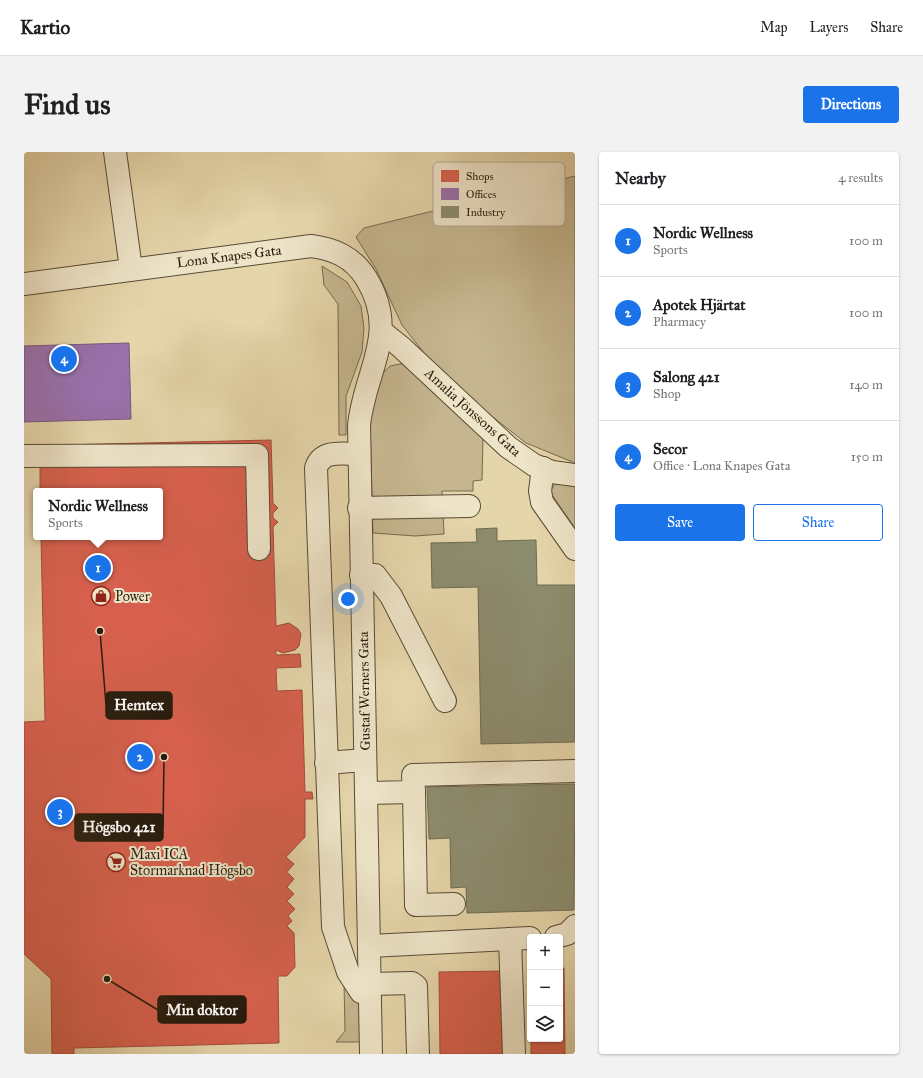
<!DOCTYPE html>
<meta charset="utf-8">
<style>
:root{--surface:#fff;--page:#f2f2f2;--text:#202124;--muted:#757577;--line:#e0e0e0;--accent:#1a73e8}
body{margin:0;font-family:"IM FELL Great Primer",serif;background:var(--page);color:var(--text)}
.controls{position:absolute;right:12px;bottom:12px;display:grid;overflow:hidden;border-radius:4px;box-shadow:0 1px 3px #0004}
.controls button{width:36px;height:36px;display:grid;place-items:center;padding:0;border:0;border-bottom:1px solid var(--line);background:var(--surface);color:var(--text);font:20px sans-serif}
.you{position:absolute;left:324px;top:447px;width:14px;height:14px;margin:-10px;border:3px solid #fff;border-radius:50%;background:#1a73e8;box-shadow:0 0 0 6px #1a73e833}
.badge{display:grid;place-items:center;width:26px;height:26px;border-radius:50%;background:var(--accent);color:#fff;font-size:13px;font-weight:700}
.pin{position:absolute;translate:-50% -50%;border:2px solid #fff;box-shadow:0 1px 4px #0006}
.popup{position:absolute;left:9px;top:336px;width:130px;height:52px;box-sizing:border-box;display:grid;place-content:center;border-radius:4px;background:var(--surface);filter:drop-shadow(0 1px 3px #0005);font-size:13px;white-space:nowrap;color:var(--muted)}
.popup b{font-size:15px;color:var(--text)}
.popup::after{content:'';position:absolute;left:50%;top:100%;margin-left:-8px;border:8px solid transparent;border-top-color:var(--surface)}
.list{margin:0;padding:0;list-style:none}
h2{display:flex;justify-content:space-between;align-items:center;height:52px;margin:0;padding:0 16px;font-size:17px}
h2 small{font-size:13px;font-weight:400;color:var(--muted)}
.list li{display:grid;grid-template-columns:26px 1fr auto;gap:12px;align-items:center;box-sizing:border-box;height:72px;padding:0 16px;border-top:1px solid var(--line)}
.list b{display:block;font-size:15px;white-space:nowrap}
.list p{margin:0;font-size:13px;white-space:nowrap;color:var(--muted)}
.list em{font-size:13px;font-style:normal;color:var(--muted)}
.actions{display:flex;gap:8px;padding:12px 16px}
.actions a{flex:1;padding:9px 0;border:1px solid var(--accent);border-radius:4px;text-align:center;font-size:14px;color:var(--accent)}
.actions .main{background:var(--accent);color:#fff}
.icon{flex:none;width:22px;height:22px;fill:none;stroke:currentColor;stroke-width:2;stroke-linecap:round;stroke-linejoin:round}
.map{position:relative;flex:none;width:551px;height:902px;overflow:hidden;border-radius:4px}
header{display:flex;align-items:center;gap:24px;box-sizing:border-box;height:56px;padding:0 20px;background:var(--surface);border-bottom:1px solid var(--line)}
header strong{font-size:19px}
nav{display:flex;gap:22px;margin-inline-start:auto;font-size:14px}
.intro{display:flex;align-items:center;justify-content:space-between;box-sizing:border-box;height:96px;padding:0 24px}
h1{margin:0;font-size:28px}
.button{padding:10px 18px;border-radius:4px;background:var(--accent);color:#fff;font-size:14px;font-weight:700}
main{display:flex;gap:24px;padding:0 24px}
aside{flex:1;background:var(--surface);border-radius:4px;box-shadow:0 1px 3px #0004}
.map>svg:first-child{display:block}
</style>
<header>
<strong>Kartio</strong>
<nav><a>Map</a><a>Layers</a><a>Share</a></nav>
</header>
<div class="intro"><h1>Find us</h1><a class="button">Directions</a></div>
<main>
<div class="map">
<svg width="551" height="902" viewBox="0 0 551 902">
<rect width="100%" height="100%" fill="#e5d5aa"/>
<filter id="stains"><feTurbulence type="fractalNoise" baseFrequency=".005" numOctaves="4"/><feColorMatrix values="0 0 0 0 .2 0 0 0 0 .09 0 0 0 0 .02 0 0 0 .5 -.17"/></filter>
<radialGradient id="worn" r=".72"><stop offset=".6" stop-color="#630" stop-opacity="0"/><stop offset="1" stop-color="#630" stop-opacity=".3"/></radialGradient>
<g fill="#c5b68f" stroke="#776a4e">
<path d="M551,24V311L502,291L451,251L400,201L378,173L352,117L332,85L340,76Z"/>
<path d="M298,114L323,130L337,154L340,176L338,200L322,244V283H315L314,152L300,133Z"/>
<path d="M381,211L459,286L458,328L449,329V339H418L420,382L391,384L349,381L346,268L354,226L366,214Z"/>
<path d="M532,330L551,331V376L526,340Z"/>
<path d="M320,829L335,853L337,889L335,890H312L321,879Z"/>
</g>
<g fill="#d6604d" stroke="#a24c3a">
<path d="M247,288L249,351L254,356L249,361V366L254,370L249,375L252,474L265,471L274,477L277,482L275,494L271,498L259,501L252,498V503L276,502L277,515L252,516L253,539L278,538L281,640H288L289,647H281V685L262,705L270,712L263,720L270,727L263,735L270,742L263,749L271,757L264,764L268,769L263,774L270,781L271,815L263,824H254L255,891L50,896V902H28L27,827L0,802V570L21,569L17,385H136V339H16V313L36,293Z"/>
<path d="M536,816H540L541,902H507V887H536Z"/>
<path d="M480,819L482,902H416L415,820Z"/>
</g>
<path fill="#9970ab" stroke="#77577c" d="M105,191L107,267L0,270V194Z"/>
<g fill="#8c8c6e" stroke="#6e6b51">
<path d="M473,376V389L512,388L513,433H551V590L457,592L454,435L408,436L407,391L453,390L452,377Z"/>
<path d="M551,632L550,758L443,761L442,735L427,736L426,686L405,687L403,635Z"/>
</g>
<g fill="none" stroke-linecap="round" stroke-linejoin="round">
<g stroke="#584b35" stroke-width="24">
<g id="minor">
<path d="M91,0L107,117"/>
<path d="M0,132L287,94C310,97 329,105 342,126C376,181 341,217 335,273L347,902"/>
<path d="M357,179L377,195L484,295L510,313L528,320L551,323"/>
<path d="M335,302C319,302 298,297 292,316L309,775L324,820L337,840H346"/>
<path d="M0,304L233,303L235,397"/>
<path d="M519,316L516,339L518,350L551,397"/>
<path d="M335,356L445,354"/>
<path d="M337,423H351L367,444L421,549"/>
<path d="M302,611L341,608"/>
<path d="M390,640L392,753L430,752"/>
<path d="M342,641L390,640L389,623L551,619"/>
<path d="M532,785L543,782L551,774"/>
<path d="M486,787L490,902"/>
<path d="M346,794L506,786"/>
<path d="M346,832L388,831L392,834L394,902"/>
</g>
</g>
<use href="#minor" stroke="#eee4c8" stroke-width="22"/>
</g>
<defs>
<g id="shop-ring" transform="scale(1)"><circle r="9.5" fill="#eee4c8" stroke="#8f2418" stroke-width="1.5"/><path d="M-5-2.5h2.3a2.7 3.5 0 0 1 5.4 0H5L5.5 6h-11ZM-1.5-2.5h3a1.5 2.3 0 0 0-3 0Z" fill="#8f2418"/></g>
<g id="supermarket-ring" transform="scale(1)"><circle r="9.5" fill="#eee4c8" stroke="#8f2418" stroke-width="1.5"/><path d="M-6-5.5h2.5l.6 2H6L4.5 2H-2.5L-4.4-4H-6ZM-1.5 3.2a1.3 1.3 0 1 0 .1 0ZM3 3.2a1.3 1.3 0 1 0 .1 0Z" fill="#8f2418"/></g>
</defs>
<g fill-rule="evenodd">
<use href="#shop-ring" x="77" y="444"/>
<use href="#supermarket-ring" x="92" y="710"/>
</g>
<g text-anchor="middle" stroke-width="4" stroke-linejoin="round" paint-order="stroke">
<g font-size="14" fill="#291d0e" stroke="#eee4c8">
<text transform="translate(205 104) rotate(-7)" y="5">Lona Knapes Gata</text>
<text transform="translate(449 260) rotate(42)" y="5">Amalia Jönssons Gata</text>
<text transform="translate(340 539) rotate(-91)" y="5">Gustaf Werners Gata</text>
</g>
<g font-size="14" fill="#291d0e" stroke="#eee4c8" text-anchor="start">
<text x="91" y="449">Power</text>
<text x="106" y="707">Maxi ICA<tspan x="106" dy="16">Stormarknad Högsbo</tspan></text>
</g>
</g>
<rect x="409" y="10" width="132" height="64" rx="6" fill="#eee4c8" stroke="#b3a890" stroke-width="1"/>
<rect x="417" y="18" width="18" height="12" fill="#d6604d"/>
<rect x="417" y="36" width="18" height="12" fill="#9970ab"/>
<rect x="417" y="54" width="18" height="12" fill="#8c8c6e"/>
<g font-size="11" fill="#291d0e">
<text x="442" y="28">Shops</text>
<text x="442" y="46">Offices</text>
<text x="442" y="64">Industry</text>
</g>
<path fill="none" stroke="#291d0e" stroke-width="1.5" d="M76 479L82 553M140 605L139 675M83 827L134 858"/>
<g fill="#291d0e" stroke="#eee4c8" stroke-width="1.5">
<circle cx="76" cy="479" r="4"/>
<circle cx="140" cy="605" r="4"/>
<circle cx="83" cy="827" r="4"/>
</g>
<g fill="#291d0e" stroke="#291d0e" stroke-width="1.5">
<rect x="82" y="540" width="66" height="27" rx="4"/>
<rect x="51" y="662" width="88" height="27" rx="4"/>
<rect x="134" y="844" width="88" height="27" rx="4"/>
</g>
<g font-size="15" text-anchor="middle" font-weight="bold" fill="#fff">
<text x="115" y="558">Hemtex</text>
<text x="95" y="680">Högsbo 421</text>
<text x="178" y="863">Min doktor</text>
</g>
<rect width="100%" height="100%" filter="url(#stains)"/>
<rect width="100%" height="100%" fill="url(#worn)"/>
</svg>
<div class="controls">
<button>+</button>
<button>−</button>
<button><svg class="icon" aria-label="layers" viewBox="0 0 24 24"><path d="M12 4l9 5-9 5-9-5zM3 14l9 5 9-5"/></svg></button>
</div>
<div class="you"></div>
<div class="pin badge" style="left:74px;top:416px">1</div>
<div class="popup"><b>Nordic Wellness</b>Sports</div>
<div class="pin badge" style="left:116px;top:605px">2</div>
<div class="pin badge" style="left:36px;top:660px">3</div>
<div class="pin badge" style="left:40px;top:207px">4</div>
</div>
<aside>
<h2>Nearby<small>4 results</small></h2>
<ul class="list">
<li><span class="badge">1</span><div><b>Nordic Wellness</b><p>Sports</p></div><em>100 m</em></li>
<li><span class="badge">2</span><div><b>Apotek Hjärtat</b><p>Pharmacy</p></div><em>100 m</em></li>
<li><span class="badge">3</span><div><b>Salong 421</b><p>Shop</p></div><em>140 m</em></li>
<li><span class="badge">4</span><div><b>Secor</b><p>Office · Lona Knapes Gata</p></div><em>150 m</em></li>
</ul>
<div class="actions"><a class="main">Save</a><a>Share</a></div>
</aside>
</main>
